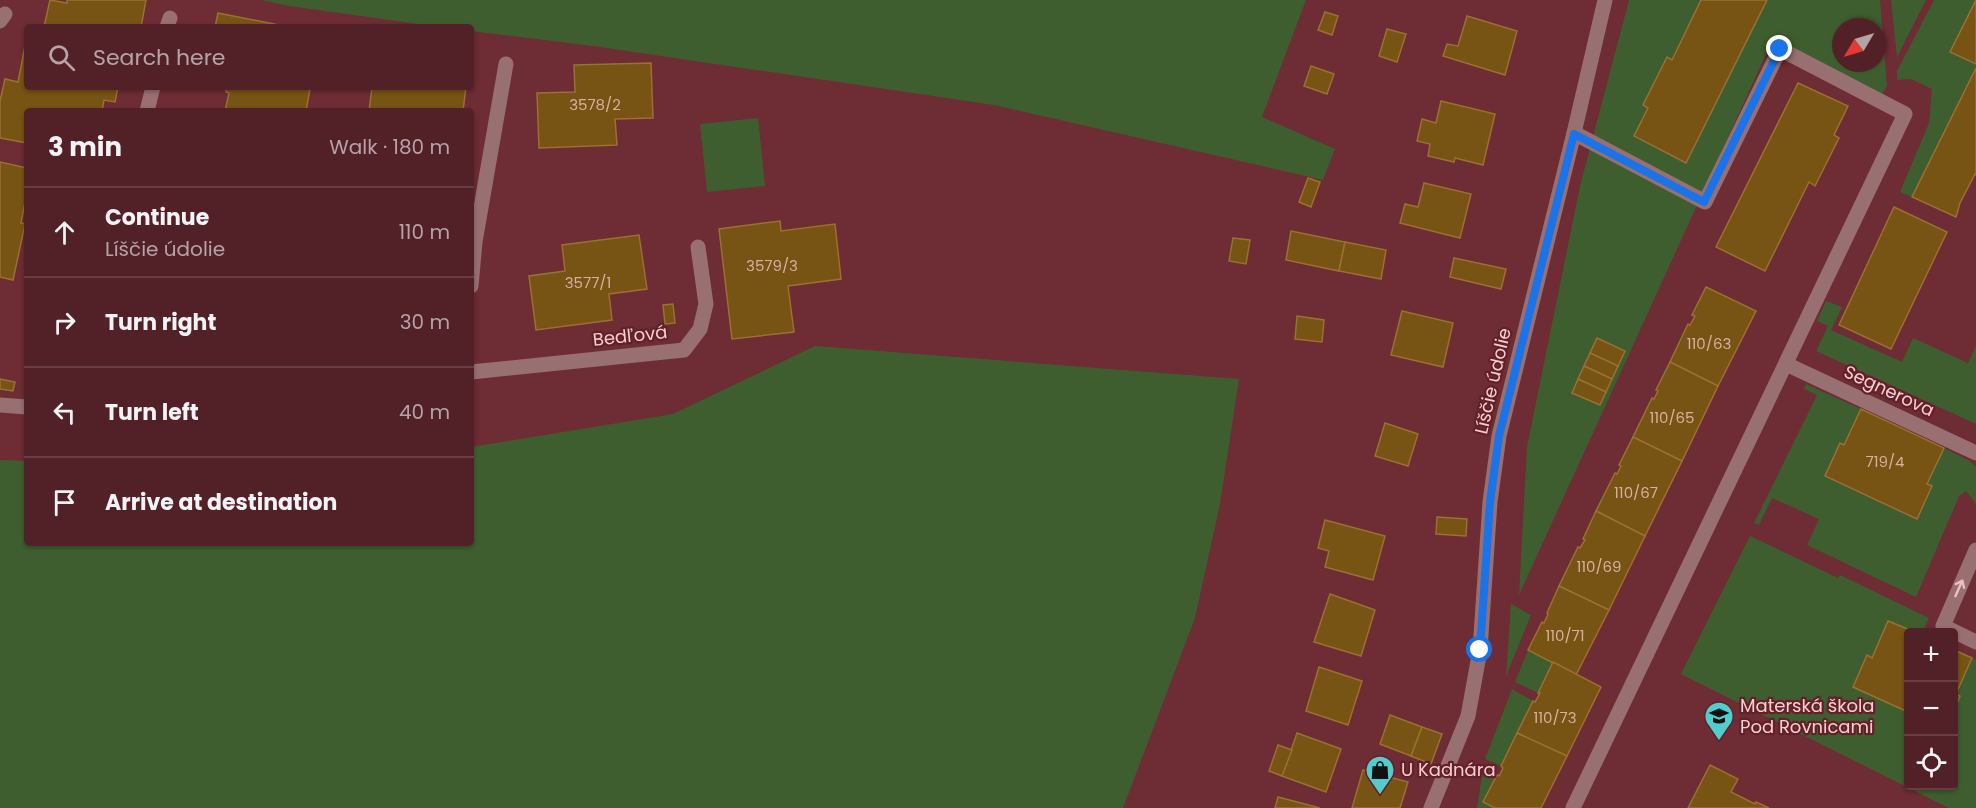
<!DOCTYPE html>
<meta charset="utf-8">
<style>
:root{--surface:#522127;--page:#58292f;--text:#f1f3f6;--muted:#b5a3a7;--line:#683e44}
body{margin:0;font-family:Poppins,sans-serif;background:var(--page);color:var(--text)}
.controls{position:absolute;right:18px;bottom:18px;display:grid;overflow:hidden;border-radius:6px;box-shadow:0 2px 4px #0004}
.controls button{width:54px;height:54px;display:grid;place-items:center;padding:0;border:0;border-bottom:2px solid var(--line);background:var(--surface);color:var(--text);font:30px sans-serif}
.compass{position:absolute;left:1832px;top:18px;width:54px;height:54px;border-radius:50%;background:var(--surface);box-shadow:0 2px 4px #0004;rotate:232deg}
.stop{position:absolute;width:18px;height:18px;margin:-14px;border:4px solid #1a73e8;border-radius:50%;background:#fff}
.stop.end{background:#1a73e8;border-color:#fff;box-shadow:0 2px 6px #0008}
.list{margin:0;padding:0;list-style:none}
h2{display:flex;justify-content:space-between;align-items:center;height:78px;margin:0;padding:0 24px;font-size:26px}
h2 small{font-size:20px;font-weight:400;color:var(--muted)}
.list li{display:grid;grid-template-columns:39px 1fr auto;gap:18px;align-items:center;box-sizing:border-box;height:90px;padding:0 24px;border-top:2px solid var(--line)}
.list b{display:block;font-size:22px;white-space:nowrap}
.list p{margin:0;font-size:20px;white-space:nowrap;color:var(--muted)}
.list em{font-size:20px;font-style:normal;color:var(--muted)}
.icon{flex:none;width:33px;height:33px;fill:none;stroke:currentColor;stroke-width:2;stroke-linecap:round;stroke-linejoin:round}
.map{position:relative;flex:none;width:1976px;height:808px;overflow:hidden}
.search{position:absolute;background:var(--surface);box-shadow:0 2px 4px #0004;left:24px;top:24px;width:450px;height:66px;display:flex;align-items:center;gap:15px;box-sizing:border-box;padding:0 21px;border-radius:6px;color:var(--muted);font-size:22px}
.panel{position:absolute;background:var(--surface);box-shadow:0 2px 4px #0004;left:24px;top:108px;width:450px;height:438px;border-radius:6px}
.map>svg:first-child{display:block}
</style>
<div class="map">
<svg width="1976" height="808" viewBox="0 0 1976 808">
<rect width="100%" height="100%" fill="#6e2c34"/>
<g fill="#3f5e2f" fill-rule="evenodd">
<path d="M261,0H1306L1262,117L1335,149L1323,180L994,105L600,47L471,31V27H440L289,6Z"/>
<path d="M1629,0H1880L1887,86L1882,94L1772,41L1519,595L1527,447L1580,186ZM1841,27H1877V63H1841Z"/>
<path d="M1891,0H1926L1897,57Z"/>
<path d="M1934,0H1976L1950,52L1976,64V68L1912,197L1900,192L1929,123L1932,89L1911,79L1897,80V71Z"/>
<path d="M758,118L765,186L707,192L700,124Z"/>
<path d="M1826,301L1842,307L1831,330L1902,362L1913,338L1968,363L1976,346V424L1816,351L1828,326L1817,321Z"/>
<path d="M815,346L1239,379L1220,504L1195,618L1123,808H0V460L27,461V543H471V447L673,414Z"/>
<path d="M1806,384L1861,409L1917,518L1932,487L1927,484L1944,448L1970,461L1976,467V504L1966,491L1959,496L1916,597L1807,545L1819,519L1772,498L1759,525L1754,523L1817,395L1804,389Z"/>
<path d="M1750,536L1838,578L1840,575L1929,618L1922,632H1915L1888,621L1872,658L1867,656L1853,687L1908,712V786H1954V712L1960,697L1956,694L1972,658L1976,660V808H1949L1681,674Z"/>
<path d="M1511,604L1531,615L1506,676Z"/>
<path d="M1528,650L1553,662L1538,693L1515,682Z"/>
<path d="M1512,689L1533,701L1501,766L1485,759Z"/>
<path d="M1483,768L1497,775L1483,802L1495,808H1477Z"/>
</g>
<g fill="#775314" stroke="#997132" stroke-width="1.5">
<path d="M50,0L67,3V0H146L141,27H44Z"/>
<path d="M1701,0H1767L1686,163L1634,136L1648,108L1643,105L1667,57L1672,60Z"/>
<path d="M1976,0V64L1950,52Z"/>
<path d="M1325,12L1338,16L1332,35L1318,30Z"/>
<path d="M218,13L289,27H215Z"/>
<path d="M1467,16L1517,31L1505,75L1443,56L1447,44L1458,46Z"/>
<path d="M1387,29L1406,34L1397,62L1379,56Z"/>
<path d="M27,36V87H118L115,102L104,100L102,111H27V143L0,138V101L5,79L18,82Z"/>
<path d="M651,63L653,118L615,119L617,145L539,148L537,93L575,92L574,65Z"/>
<path d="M1311,66L1334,74L1327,94L1304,86Z"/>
<path d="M1976,68V175L1975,174L1960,203L1956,217L1912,197Z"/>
<path d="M1798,83L1848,106L1834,135L1839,138L1815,186L1809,182L1765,271L1716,247Z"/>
<path d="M226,87H307L310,89L306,111H225L229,93L226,92Z"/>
<path d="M372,87H466L463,111H369Z"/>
<path d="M1441,101L1495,114L1483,165L1455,158L1454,162L1428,156L1430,144L1417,141L1422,119L1436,123Z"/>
<path d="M0,162L27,168V192L21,223L25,224L13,280L0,277Z"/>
<path d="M1308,178L1320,182L1311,207L1299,202Z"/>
<path d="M1424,183L1471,194L1460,238L1400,223L1405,204L1418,207Z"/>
<path d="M1894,207L1947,232L1891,349L1839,325Z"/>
<path d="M780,221L781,231L835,224L841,279L788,286L794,332L732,339L719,229Z"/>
<path d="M1291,231L1345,242L1339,271L1286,260Z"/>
<path d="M639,235L647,289L609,294L612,320L536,330L529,276L565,271L562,245Z"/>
<path d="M1233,238L1250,240L1246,264L1229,261Z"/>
<path d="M1345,242L1386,250L1381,279L1339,271Z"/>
<path d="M1454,258L1506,269L1501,289L1450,277Z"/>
<path d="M1706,287L1756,311L1718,386L1670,362L1688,324L1690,325L1695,316L1692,315Z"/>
<path d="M673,304L675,323L665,324L663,305Z"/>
<path d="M1402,311L1453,323L1443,367L1391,355Z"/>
<path d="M1297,316L1324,320L1322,342L1295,339Z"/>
<path d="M1597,338L1625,351L1618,366L1590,353Z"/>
<path d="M1590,353L1618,366L1612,379L1584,366Z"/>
<path d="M1670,362L1718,386L1682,461L1633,437L1652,398L1654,399L1658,391L1656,390Z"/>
<path d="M1584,366L1612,379L1606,392L1578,379Z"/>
<path d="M0,379L15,382L13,391L0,389Z"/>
<path d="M1578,379L1606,392L1600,405L1572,393Z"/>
<path d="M1861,409L1944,448L1927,484L1932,486L1917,519L1825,476L1840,443L1844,445Z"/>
<path d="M1385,423L1418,434L1408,466L1375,456Z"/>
<path d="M1633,437L1682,461L1645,536L1596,511L1615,473L1617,474L1621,466L1619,465Z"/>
<path d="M1596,511L1645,536L1609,610L1559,586L1578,547L1580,548L1585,540L1583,539Z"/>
<path d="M1437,517L1467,519L1466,536L1436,534Z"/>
<path d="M1325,520L1385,536L1373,580L1325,567L1329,551L1318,548Z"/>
<path d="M1559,586L1609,610L1576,675L1528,650L1542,622L1544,623L1548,614L1547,613Z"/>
<path d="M1330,594L1375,610L1361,656L1314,642Z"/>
<path d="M1888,621L1915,632H1908V712L1853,687L1867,655L1872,658Z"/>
<path d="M1954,650L1972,658L1956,694L1960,696L1954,712Z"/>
<path d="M1553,662L1601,687L1567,756L1517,733L1533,701L1535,702L1540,693H1538Z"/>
<path d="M1319,667L1362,681L1348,725L1306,711Z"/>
<path d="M1390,715L1422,727L1411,756L1380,744Z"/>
<path d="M1422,727L1442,734L1431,764L1411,756Z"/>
<path d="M1297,733L1341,749L1326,792L1282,776Z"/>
<path d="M1517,733L1567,756L1541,808H1495L1483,802L1497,775L1499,776L1503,768L1501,766Z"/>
<path d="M1278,745L1292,750L1282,776L1269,771Z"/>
<path d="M1710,765L1738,779L1731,792L1755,804L1756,802L1769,808H1688Z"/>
<path d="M1363,770L1408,782L1400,808H1352Z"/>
<path d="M1278,797L1320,808H1275Z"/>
</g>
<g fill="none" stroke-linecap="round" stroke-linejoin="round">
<g stroke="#987072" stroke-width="15">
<path d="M0,21L5,14"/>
<path d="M167,27L170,18"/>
<path d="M147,111L153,87"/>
<path d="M471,286L475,242L506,64"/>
<path d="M1786,364L1976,453"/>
<path d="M471,372L684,350L700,329L706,304L698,247"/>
<path d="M0,405L27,407"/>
<path d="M1976,550L1943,626L1976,642"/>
<path d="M1431,808L1468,716L1480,650L1490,502L1499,436L1574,133L1605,0"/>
<path d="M1573,808L1905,114L1780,49L1705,202L1574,133"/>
</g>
</g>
<defs><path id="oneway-shaft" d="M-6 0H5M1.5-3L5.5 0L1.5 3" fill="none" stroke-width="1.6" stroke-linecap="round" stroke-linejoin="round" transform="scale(1.5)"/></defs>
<use stroke="#eac0c2" href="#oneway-shaft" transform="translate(1959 588) rotate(-66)"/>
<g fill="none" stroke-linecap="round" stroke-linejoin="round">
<path stroke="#1a73e8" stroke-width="8" d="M1480,650L1490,502L1499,436L1574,134L1704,202L1780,49"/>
</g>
<defs>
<g id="school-pin" transform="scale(1.5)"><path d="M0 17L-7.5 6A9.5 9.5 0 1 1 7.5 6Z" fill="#52cdcd" stroke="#622129"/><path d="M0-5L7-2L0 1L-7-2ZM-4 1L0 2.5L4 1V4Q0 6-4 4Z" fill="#111"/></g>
<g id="shop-pin" transform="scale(1.5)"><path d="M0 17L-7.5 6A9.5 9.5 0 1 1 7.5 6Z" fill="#52cdcd" stroke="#622129"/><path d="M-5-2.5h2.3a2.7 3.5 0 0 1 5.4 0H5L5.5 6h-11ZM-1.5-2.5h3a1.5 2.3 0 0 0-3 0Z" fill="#111"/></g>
</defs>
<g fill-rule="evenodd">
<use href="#school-pin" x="1719" y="716"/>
<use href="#shop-pin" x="1380" y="770"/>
</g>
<g text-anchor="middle" stroke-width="4.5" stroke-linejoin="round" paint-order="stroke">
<g font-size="15" fill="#d8afa1">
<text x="595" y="110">3578/2</text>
<text x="772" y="271">3579/3</text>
<text x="588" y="288">3577/1</text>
<text x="1709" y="349">110/63</text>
<text x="1672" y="423">110/65</text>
<text x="1885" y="467">719/4</text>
<text x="1636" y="498">110/67</text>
<text x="1599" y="572">110/69</text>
<text x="1565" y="641">110/71</text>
<text x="1555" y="723">110/73</text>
</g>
<g font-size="18" fill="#f8ced0" stroke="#622129">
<text transform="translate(630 336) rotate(-6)" y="6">Bedľová</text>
<text transform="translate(1493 381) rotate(-77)" y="6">Líščie údolie</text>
<text transform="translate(1889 391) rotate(25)" y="6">Segnerova</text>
</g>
<g font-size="18" fill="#f8ced0" stroke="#622129" text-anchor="start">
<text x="1740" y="712">Materská škola<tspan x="1740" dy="21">Pod Rovnicami</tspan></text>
<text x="1401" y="776">U Kadnára</text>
</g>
</g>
</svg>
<div class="controls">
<button>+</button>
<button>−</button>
<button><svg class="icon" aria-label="locate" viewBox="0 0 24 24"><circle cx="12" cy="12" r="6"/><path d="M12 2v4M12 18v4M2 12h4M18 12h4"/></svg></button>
</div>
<svg class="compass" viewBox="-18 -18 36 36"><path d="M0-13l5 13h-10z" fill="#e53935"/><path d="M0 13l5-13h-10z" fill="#b5a3a7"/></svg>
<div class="stop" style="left:1480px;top:650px"></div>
<div class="stop end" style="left:1780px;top:49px"></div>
<div class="search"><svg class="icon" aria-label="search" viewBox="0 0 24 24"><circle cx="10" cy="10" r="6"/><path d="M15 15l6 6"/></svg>Search here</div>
<section class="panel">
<h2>3 min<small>Walk · 180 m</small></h2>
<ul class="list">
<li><svg class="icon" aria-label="ahead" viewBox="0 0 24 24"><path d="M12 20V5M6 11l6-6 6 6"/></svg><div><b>Continue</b><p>Líščie údolie</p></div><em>110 m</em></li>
<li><svg class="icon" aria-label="right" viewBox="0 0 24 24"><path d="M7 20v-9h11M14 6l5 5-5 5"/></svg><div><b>Turn right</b></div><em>30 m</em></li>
<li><svg class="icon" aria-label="left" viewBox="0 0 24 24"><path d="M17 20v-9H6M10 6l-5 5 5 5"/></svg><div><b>Turn left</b></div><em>40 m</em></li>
<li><svg class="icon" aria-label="arrive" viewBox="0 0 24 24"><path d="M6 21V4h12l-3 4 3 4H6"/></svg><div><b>Arrive at destination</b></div></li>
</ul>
</section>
</div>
